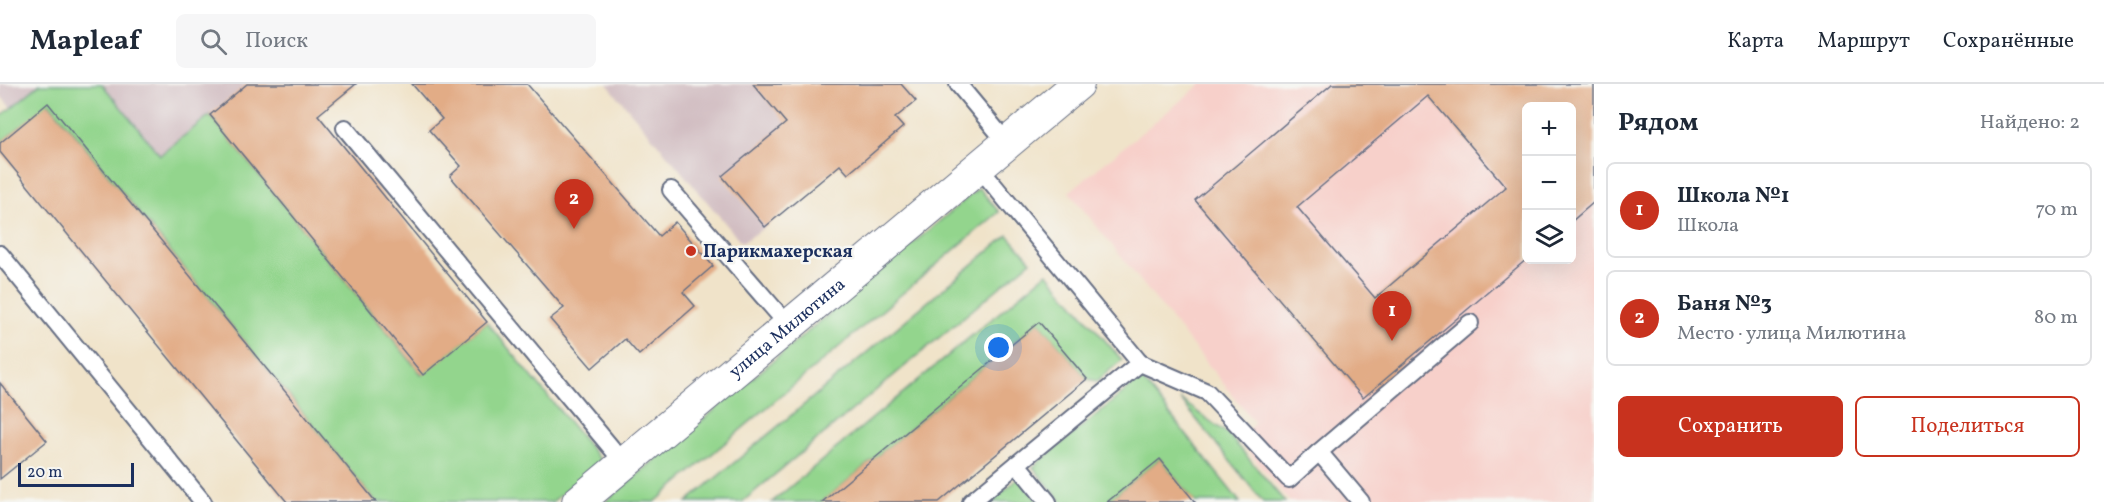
<!DOCTYPE html>
<html lang="ru">
<meta charset="utf-8">
<style>
:root{--surface:#fff;--page:#f6f6f7;--text:#1f2937;--muted:#747a83;--line:#e0e1e3;--accent:#c8321e}
body{margin:0;font-family:Vollkorn,serif;background:var(--page);color:var(--text)}
.controls{position:absolute;right:18px;top:18px;display:grid;overflow:hidden;border-radius:9px;box-shadow:0 6px 24px #0002}
.controls button{width:54px;height:54px;display:grid;place-items:center;padding:0;border:0;border-bottom:2px solid var(--line);background:var(--surface);color:var(--text);font:30px sans-serif}
.scale{position:absolute;left:18px;bottom:15px;width:116px;box-sizing:border-box;padding-left:6px;border:3px solid #1b2f5e;border-top:0;font-size:16px;line-height:21px;white-space:nowrap;color:#1b2f5e;-webkit-text-stroke:4px #f6f6f2;paint-order:stroke}
.you{position:absolute;left:999px;top:264px;width:21px;height:21px;margin:-15px;border:4px solid #fff;border-radius:50%;background:#1a73e8;box-shadow:0 0 0 9px #1a73e833}
.badge{display:grid;place-items:center;width:39px;height:39px;border-radius:50%;background:var(--accent);color:#fff;font-size:20px;font-weight:700}
.pin{position:absolute;translate:-50% -50px;filter:drop-shadow(0 2px 3px #0008)}
.pin::after{content:'';position:absolute;top:32px;width:21px;height:18px;background:inherit;clip-path:polygon(0 0,100% 0,50% 100%)}
.list{margin:0;padding:0;list-style:none}
h2{display:flex;justify-content:space-between;align-items:center;height:78px;margin:0;padding:0 24px;font-size:26px}
h2 small{font-size:20px;font-weight:400;color:var(--muted)}
.list li{display:grid;grid-template-columns:39px 1fr auto;gap:18px;align-items:center;box-sizing:border-box;height:96px;margin:0 12px 12px;padding:0 12px;border:2px solid var(--line);border-radius:9px}
.list b{display:block;font-size:22px;white-space:nowrap}
.list p{margin:0;font-size:20px;white-space:nowrap;color:var(--muted)}
.list em{font-size:20px;font-style:normal;color:var(--muted)}
.actions{display:flex;gap:12px;padding:18px 24px}
.actions a{flex:1;padding:14px 0;border:2px solid var(--accent);border-radius:9px;text-align:center;font-size:21px;color:var(--accent)}
.actions .main{background:var(--accent);color:#fff}
.icon{flex:none;width:33px;height:33px;fill:none;stroke:currentColor;stroke-width:2;stroke-linecap:round;stroke-linejoin:round}
.map{position:relative;flex:none;width:1594px;height:418px;overflow:hidden}
header{display:flex;align-items:center;gap:36px;box-sizing:border-box;height:84px;padding:0 30px;background:var(--surface);border-bottom:2px solid var(--line)}
header strong{font-size:28px}
nav{display:flex;gap:33px;margin-inline-start:auto;font-size:21px}
.search{width:420px;height:54px;background:var(--page);display:flex;align-items:center;gap:15px;box-sizing:border-box;padding:0 21px;border-radius:9px;color:var(--muted);font-size:22px}
main{display:flex}
aside{flex:1;background:var(--surface)}
.map>svg:first-child{display:block}
</style>
<header>
<strong>Mapleaf</strong>
<div class="search"><svg class="icon" aria-label="search" viewBox="0 0 24 24"><circle cx="10" cy="10" r="6"/><path d="M15 15l6 6"/></svg>Поиск</div>
<nav><a>Карта</a><a>Маршрут</a><a>Сохранённые</a></nav>
</header>
<main>
<div class="map">
<svg width="1594" height="418" viewBox="0 0 1594 418">
<rect width="100%" height="100%" fill="#f6f6f2"/>
<filter id="ink" filterUnits="userSpaceOnUse"><feTurbulence type="fractalNoise" baseFrequency=".0167" numOctaves="2"/><feDisplacementMap in="SourceGraphic" scale="12" xChannelSelector="R" yChannelSelector="G"/><feConvolveMatrix kernelMatrix="1 2 1 2 8 2 1 2 1" color-interpolation-filters="sRGB"/></filter>
<filter id="wash" filterUnits="userSpaceOnUse"><feTurbulence type="fractalNoise" baseFrequency=".008" numOctaves="4" result="noise"/><feDisplacementMap in="SourceGraphic" scale="24" xChannelSelector="R" yChannelSelector="G"/><feGaussianBlur stdDeviation="1.35" result="paint"/><feColorMatrix in="noise" values="0 0 0 0 0 0 0 0 0 0 0 0 0 0 0 0 0 1.4 0 .05"/><feComposite in="paint" operator="in"/></filter>
<g filter="url(#wash)">
<rect width="100%" height="100%" fill="#f0e3c9"/>
<path fill="#f7d0ca" fill-rule="evenodd" d="M1201,0H1594V418H1290L1238,355L1255,339L1069,108ZM1526,22H1572V176H1526Z"/>
<g fill="#d2bec2">
<path d="M0,0H40L11,24L0,11Z"/>
<path d="M102,0H247L160,71Z"/>
<path d="M607,0H753L786,39L722,93L765,143L742,159Z"/>
</g>
<g fill="#93d58d" stroke="#578276" stroke-width="1.5">
<path d="M40,0H102L160,71L210,31L422,291L487,238L601,377L552,418H376L49,19L0,59V33Z"/>
<path d="M979,104L999,128L655,418H605Z"/>
<path d="M1008,151L1031,177L742,418H687Z"/>
<path d="M1047,189L1122,276L1097,297L1087,295L1039,238L822,418H772Z"/>
<path d="M1141,294L1240,418H1195L1160,375L1107,418H1062L1033,383Z"/>
<path d="M1180,315L1229,351L1285,418H1263Z"/>
<path d="M1019,394L1038,418H990Z"/>
</g>
<g id="blocks">
<g fill="#e2ac86" fill-rule="evenodd">
<path d="M247,0H356L318,31L487,238L423,291L210,31Z"/>
<path d="M412,0H527L659,152L675,138L713,182L683,208L695,222L639,271L625,255L592,284L550,235L564,224L450,92L461,82L429,46L442,35Z"/>
<path d="M753,0H901L916,17L895,34L903,43L848,90L840,81L765,143L722,92L786,39Z"/>
<path d="M1332,0H1594V118L1572,137V22H1527V175L1363,314L1195,116ZM1428,12L1506,103L1375,214L1297,123Z"/>
<path d="M48,19L376,418H287L0,68V59Z"/>
<path d="M1039,238L1087,295L939,418H822Z"/>
<path d="M0,299L47,357L0,395Z"/>
<path d="M1160,375L1195,418H1107Z"/>
</g>
</g>
</g>
<g filter="url(#ink)">
<use href="#blocks" fill-opacity="0" stroke="#666e83" stroke-width="1.5"/>
<g fill="none" stroke-linecap="round" stroke-linejoin="round">
<g stroke="#666e83" stroke-width="20">
<g id="service">
<path d="M958,0L1007,59"/>
<path d="M345,44L624,379"/>
<path d="M978,82L1140,279L1017,380L1048,418"/>
<path d="M671,106L788,241"/>
<path d="M0,170L203,418"/>
<path d="M1140,279L1207,308L1289,395L1319,368L1361,418"/>
<path d="M1319,368L1470,239"/>
<path d="M971,418L1017,380"/>
</g>
</g>
<g stroke="#666e83" stroke-width="34">
<g id="minor">
<path id="s1" d="M578,418L1078,0"/>
</g>
</g>
<use href="#service" stroke="#fff" stroke-width="16"/>
<use href="#minor" stroke="#fff" stroke-width="32"/>
</g>
</g>
<circle fill="#c8321e" stroke="#f6f6f2" stroke-width="2" cx="691" cy="167" r="6"/>
<g text-anchor="middle" stroke-width="5" stroke-linejoin="round" paint-order="stroke">
<g font-size="18" font-weight="bold" fill="#1b2f5e" stroke="#f6f6f2" text-anchor="start">
<text x="703" y="173">Парикмахерская</text>
</g>
<g font-size="18" fill="#1b2f5e" stroke="#f6f6f2">
<text dy="6" stroke="none"><textPath href="#s1" startOffset="272">улица Милютина</textPath></text>
</g>
</g>
</svg>
<div class="controls">
<button>+</button>
<button>−</button>
<button><svg class="icon" aria-label="layers" viewBox="0 0 24 24"><path d="M12 4l9 5-9 5-9-5zM3 14l9 5 9-5"/></svg></button>
</div>
<div class="scale">20 m</div>
<div class="you"></div>
<div class="pin badge" style="left:1392px;top:257px">1</div>
<div class="pin badge" style="left:574px;top:145px">2</div>
</div>
<aside>
<h2>Рядом<small>Найдено: 2</small></h2>
<ul class="list">
<li><span class="badge">1</span><div><b>Школа №1</b><p>Школа</p></div><em>70 m</em></li>
<li><span class="badge">2</span><div><b>Баня №3</b><p>Место · улица Милютина</p></div><em>80 m</em></li>
</ul>
<div class="actions"><a class="main">Сохранить</a><a>Поделиться</a></div>
</aside>
</main>
